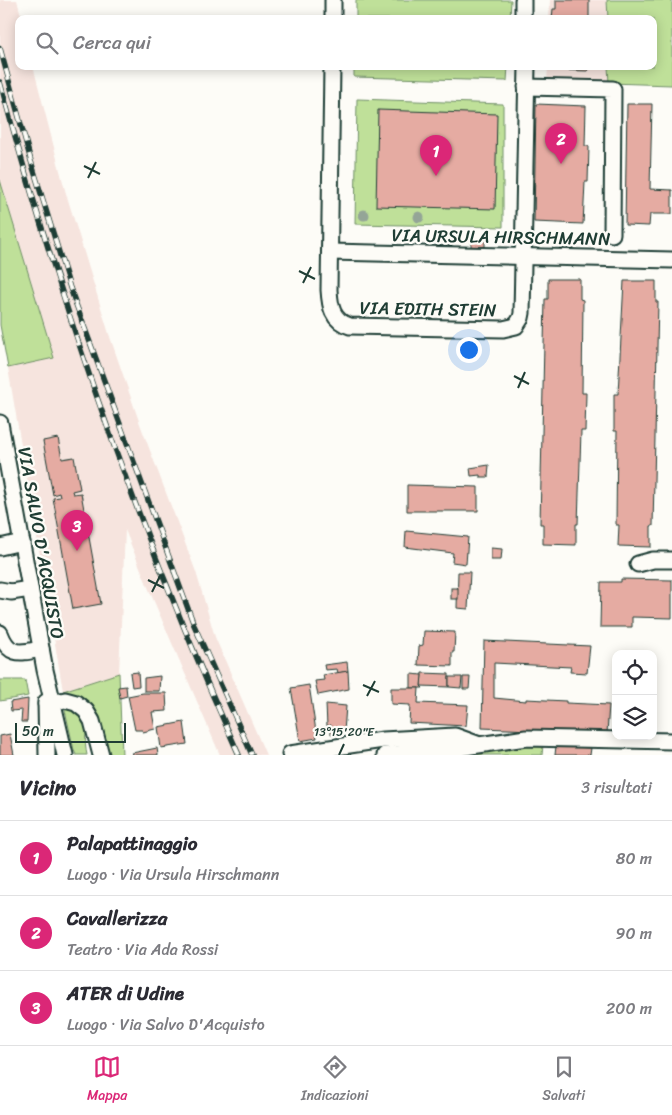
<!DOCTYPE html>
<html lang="it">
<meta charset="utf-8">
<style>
:root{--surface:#fff;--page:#f2f2f3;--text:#2b2b33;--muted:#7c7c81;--line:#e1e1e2;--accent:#db2777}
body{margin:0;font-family:Sriracha,sans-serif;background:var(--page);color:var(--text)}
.controls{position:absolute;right:15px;bottom:15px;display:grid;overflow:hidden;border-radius:10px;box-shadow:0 2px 12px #0003}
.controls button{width:45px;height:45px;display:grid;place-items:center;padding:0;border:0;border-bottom:1px solid var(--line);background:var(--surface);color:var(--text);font:25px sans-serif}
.scale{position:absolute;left:15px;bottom:12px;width:111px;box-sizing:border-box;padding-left:5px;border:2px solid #1f3d34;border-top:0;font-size:14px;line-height:18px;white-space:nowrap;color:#1f3d34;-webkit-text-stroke:4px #fdfcf7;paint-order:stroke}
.you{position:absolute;left:468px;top:349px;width:18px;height:18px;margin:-12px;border:4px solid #fff;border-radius:50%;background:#1a73e8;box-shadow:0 0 0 8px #1a73e833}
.badge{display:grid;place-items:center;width:32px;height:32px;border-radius:50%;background:var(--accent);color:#fff;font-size:16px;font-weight:700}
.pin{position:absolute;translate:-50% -41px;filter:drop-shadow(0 1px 2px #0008)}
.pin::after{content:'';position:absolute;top:26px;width:18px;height:15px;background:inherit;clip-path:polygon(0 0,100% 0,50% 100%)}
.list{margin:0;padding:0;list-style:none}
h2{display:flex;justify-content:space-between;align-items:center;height:65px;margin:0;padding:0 20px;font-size:21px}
h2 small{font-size:16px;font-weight:400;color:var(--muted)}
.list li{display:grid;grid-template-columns:32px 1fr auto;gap:15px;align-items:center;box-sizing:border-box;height:75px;padding:0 20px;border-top:1px solid var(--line)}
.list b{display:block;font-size:19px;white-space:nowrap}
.list p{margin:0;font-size:16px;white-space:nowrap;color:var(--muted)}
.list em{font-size:16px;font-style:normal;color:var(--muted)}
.icon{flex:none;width:28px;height:28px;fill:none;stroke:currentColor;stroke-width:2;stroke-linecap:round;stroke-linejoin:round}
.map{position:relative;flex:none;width:672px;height:755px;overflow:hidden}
.search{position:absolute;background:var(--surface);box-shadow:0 2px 12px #0003;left:15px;right:15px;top:15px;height:55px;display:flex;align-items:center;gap:12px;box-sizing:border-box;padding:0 18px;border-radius:10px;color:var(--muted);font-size:19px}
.sheet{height:290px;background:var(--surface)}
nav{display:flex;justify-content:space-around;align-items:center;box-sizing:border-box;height:70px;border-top:1px solid var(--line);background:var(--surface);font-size:14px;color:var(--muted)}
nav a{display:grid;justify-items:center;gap:2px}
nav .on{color:var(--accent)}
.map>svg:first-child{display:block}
</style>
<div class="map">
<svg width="672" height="755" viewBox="0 0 672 755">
<rect width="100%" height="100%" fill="#fdfcf7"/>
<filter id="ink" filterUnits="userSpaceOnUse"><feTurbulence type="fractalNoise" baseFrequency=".02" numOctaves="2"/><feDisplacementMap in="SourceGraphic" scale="10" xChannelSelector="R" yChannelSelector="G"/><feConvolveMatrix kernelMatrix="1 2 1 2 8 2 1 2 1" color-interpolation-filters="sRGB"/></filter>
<g filter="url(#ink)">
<g fill="#f6e4de">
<path d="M0,0H17L22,19H19V66H33L65,190L109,334L140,424L196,572L215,637L266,755H220L150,592L125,530L119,673L63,691L8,368L54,358L0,180Z"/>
<path d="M550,0H607L608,19H549Z"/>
<path d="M548,66H608L609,83L547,81Z"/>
</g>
<g fill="#bfe099" stroke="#6f8e66">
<path d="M356,0H511L510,19H356Z"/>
<path d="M607,0H672V85L609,83L608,66H653V19H608Z"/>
<path d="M354,66H508L507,81L354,77Z"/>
<path d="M357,99L503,104V227L355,224Z"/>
<path d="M0,180L54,358L8,368L0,325Z"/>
<path d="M119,673L122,755H106C103,741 103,716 92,706C84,699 73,696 63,691Z"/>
<path d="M0,680H25L28,696L0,701Z"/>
<path d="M64,706C97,721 81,729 87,755H76L74,750Z"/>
<path d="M514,745H543L542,755H464Z"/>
</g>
<g fill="#e5aba2" stroke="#1f3d34">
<path d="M556,0H589V19H552L553,9H556Z"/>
<path d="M555,66H588V71L555,70Z"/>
<path d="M536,104L586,106L585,146H589L588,182H585L583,224L534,222Z"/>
<path d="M627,104H652L650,189L672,190V214H650L649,226L625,225Z"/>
<path d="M378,110L497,114L495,209L376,206Z"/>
<path d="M471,239L485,240V248L471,247Z"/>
<path d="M548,279H580V299L583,300L582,393H586L585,431H581L578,524H576V545L543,544V524H540L545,299H548Z"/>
<path d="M624,281H656V302H658L653,526H651V547L618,546L619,525H616L617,431H614V394H618Z"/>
<path d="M58,438L62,459L74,457L80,489L72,491L73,494L81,493L101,604L73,609L53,498L60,497L59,493L53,495L43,441Z"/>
<path d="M489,465L488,477H480V475L471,476L470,468Z"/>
<path d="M407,485L478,487V511H407Z"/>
<path d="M406,531L468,537L466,564L452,562L453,553L405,547Z"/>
<path d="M491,548L502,549L501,560H491Z"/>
<path d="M458,572H470L468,609L457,608Z"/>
<path d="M621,579L672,580V618L632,617V627H600L601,582H621Z"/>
<rect x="451" y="588" width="7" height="11"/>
<path d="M424,631L455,632L454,652H452V666L418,665L419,646L423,645Z"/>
<path d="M484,641L590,646L587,673L570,672L571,667L494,663V698L526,701V699L566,701V703L609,705L607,733L482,728Z"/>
<path d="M347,662L348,671L338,673L337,669L325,670L324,665Z"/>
<path d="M348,671L349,689L318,695L315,681L324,680L323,675Z"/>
<path d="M138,672L139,686L132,687L130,673Z"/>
<path d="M422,673L449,674V687L421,686Z"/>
<path d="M411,674L422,675L421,686L423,688H411Z"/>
<path d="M160,676L159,691H144V678Z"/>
<path d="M449,677H462L461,688L449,687Z"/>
<path d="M463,677H470L469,689H463Z"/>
<path d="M309,685L317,738L300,741L291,688Z"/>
<path d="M126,686L127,696L120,698L118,687Z"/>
<path d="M391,688H419L418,703L468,705L466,726L409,723L410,705L391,704Z"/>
<path d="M143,693H166L167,711L152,712L155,729L143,732L142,730H135L128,696Z"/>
<path d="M28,699L27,722H21L22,710L11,711L10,702Z"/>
<path d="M326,704L346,706L344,732L331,734V725L327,726Z"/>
<path d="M184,722L187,744L161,748L158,727Z"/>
<path d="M10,734L14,755H0V736Z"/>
<path d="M556,746L591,748L590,755H555Z"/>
<path d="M157,748L158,755H133L132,753Z"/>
</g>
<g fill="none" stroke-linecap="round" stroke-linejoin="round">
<g stroke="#1f3d34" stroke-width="19">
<g id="minor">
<path d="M333,19V0"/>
<path d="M523,19V0"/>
<path d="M332,66L329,290C330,306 332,321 350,326L503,329L516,326L521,318L522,313L527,66"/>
<path d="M526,87L613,89L612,234"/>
<path d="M330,252L672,260"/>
<path d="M0,423L45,670L65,755"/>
<path d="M0,547L22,542"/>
<path d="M638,564L653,560H672"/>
<path d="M0,590L11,592L30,589"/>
<path d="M0,633C9,657 20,653 41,649"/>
<path d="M46,702L47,755"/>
<path d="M46,704L65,700L76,703L86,711L92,721L101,755"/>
<path d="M290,754L383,740L455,736L477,744"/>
<path d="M385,755L458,748L526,738L672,741"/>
</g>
</g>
<use href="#minor" stroke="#fdfcf7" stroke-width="15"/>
<g stroke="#1f3d34" stroke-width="5.5">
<g id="rail">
<path d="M0,48L31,161L70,288L194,625L252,755"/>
<path d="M0,82C62,311 141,538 239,755"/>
</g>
</g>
<use href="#rail" stroke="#fdfcf7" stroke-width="4" stroke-dasharray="11" stroke-linecap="butt"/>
</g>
<g fill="#94a597">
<circle cx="364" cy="215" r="5.5"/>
<circle cx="419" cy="217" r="5.5"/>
</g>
</g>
<path fill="none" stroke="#1f3d34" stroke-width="2" d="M84,166L100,174M88,178L96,162M299,271L315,279M303,283L311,267M514,376L529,384M518,388L525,372M148,580L164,588M152,592L160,576M363,685L379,692M367,696L375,681M339,755L344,744"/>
<g text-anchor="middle" stroke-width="4.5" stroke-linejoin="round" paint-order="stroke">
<g font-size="18" fill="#1f3d34" stroke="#fdfcf7">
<text transform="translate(501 237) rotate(1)" y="6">VIA URSULA HIRSCHMANN</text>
<text transform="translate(428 309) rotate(1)" y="6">VIA EDITH STEIN</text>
<text transform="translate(41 543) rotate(80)" y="6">VIA SALVO D'ACQUISTO</text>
</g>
</g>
<g font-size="12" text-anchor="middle" fill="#1f3d34" stroke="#fdfcf7" stroke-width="4.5" stroke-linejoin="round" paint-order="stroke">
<text x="344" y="736">13°15'20"E</text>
</g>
</svg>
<div class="controls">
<button><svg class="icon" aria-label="locate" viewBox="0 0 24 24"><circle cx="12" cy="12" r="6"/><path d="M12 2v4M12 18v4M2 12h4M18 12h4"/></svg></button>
<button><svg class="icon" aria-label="layers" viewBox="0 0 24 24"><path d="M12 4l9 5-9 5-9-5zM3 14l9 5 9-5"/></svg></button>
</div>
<div class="scale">50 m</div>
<div class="you"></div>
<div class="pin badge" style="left:436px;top:176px">1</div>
<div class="pin badge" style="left:561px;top:164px">2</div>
<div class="pin badge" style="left:77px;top:551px">3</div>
<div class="search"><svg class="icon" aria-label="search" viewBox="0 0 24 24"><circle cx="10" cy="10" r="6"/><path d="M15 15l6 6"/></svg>Cerca qui</div>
</div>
<section class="sheet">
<h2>Vicino<small>3 risultati</small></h2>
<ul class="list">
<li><span class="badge">1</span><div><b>Palapattinaggio</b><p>Luogo · Via Ursula Hirschmann</p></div><em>80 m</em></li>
<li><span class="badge">2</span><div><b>Cavallerizza</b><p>Teatro · Via Ada Rossi</p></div><em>90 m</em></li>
<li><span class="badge">3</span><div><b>ATER di Udine</b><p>Luogo · Via Salvo D'Acquisto</p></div><em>200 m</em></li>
</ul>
</section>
<nav>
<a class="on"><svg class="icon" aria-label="map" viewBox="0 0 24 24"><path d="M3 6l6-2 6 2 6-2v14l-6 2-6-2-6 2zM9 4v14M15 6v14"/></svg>Mappa</a>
<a><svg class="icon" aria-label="directions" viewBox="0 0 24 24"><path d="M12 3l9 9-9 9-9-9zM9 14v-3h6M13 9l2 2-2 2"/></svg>Indicazioni</a>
<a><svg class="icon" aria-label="saved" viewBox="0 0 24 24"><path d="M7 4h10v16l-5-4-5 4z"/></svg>Salvati</a>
</nav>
